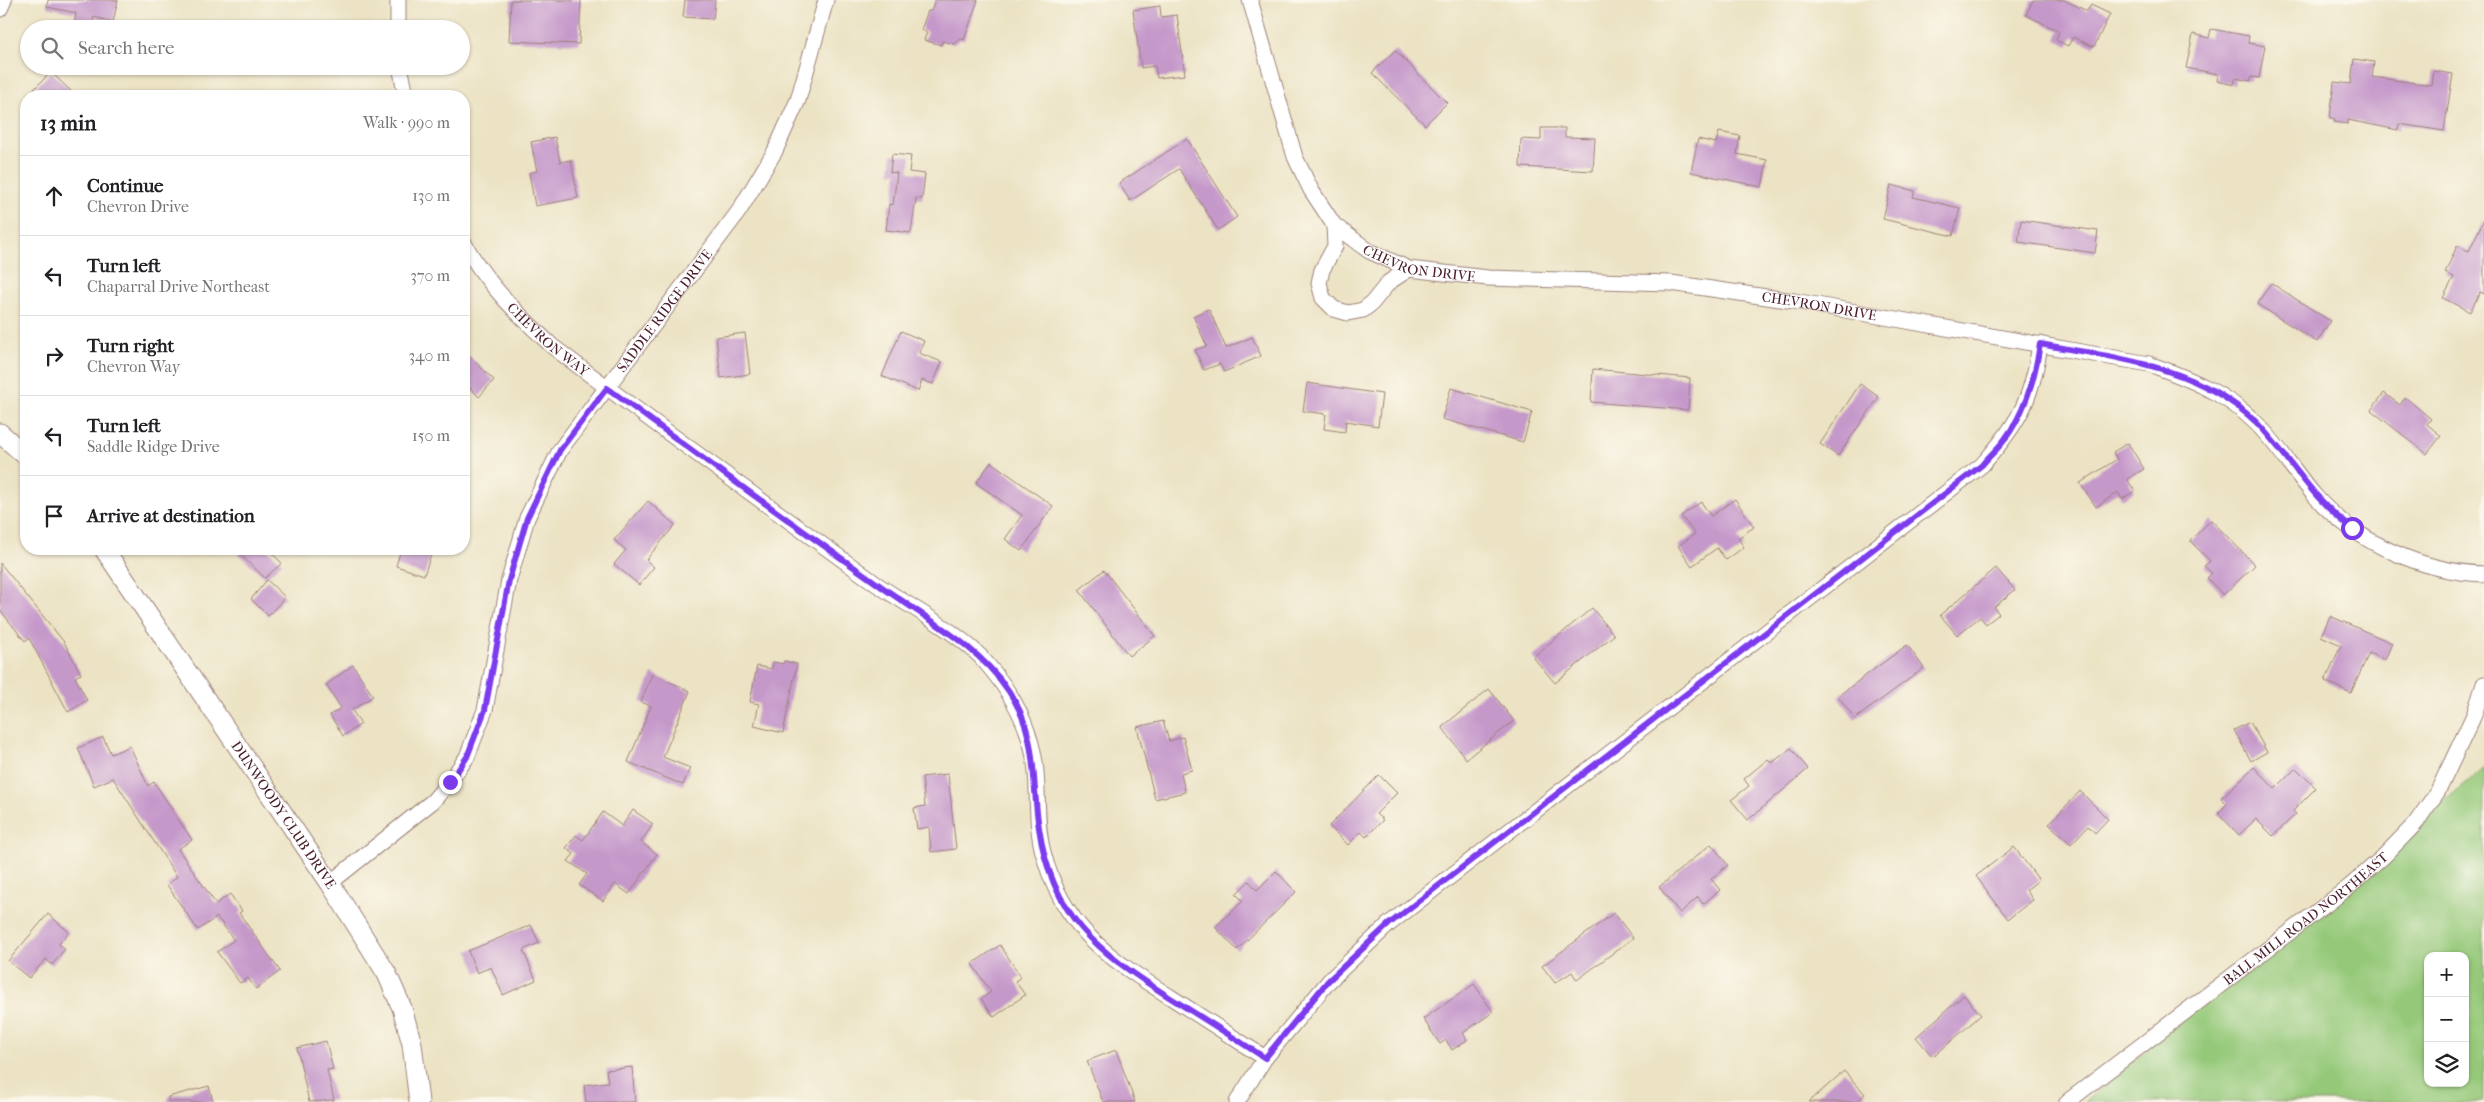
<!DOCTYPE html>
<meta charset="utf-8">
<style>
:root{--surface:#fff;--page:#f2f2f2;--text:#202124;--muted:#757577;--line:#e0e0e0}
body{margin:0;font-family:"IM FELL French Canon",serif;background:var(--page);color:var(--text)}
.controls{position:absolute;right:15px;bottom:15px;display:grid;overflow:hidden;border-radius:10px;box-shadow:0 1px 4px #0004}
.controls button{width:45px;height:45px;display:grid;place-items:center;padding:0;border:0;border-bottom:1px solid var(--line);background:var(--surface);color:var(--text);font:25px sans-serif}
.stop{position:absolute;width:15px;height:15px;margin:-11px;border:4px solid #7c3aed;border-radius:50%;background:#fff}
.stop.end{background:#7c3aed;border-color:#fff;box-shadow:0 1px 5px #0008}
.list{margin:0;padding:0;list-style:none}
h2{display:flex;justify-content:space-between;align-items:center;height:65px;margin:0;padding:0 20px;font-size:21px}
h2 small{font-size:16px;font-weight:400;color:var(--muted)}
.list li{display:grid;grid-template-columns:32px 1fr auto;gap:15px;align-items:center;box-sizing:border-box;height:80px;padding:0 20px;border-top:1px solid var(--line)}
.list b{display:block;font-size:19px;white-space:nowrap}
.list p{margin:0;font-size:16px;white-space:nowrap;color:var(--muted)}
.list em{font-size:16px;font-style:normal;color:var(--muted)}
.icon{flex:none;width:28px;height:28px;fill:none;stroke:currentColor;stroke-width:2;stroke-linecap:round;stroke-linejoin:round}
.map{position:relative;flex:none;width:2484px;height:1102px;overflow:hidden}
.search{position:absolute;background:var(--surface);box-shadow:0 1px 4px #0004;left:20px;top:20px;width:450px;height:55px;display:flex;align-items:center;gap:12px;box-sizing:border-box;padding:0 18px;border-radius:28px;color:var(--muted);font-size:19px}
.panel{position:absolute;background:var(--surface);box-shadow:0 1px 4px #0004;left:20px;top:90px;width:450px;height:465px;border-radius:20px}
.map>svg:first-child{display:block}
</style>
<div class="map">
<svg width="2484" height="1102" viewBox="0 0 2484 1102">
<rect width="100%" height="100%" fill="#fbf7ec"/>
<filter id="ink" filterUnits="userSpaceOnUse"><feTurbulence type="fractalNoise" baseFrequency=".02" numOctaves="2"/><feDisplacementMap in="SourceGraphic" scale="10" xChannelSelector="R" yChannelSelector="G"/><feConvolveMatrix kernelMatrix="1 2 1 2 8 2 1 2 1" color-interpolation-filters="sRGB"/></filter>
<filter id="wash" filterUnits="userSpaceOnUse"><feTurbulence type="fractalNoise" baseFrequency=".0096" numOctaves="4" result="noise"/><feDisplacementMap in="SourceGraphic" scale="20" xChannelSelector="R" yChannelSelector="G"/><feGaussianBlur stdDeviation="1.12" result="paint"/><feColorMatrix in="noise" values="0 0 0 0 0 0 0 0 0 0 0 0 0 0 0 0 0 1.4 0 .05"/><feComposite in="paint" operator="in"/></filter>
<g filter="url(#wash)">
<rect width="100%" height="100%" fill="#ece3c4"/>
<path fill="#95c979" stroke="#707452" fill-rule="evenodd" d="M2484,768V1102H2084ZM2428,956H2465V1083H2428Z"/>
<g id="blocks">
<g fill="#c598ca">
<path d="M48,0H118L113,22L94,17L91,28L74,24L76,13L47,7Z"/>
<path d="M511,0H581L579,44L509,41Z"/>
<path d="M685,0H715L713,19L683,17Z"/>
<path d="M935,0H978L964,40L961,39L954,44L942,41L941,45L924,40L927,32L921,30L928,11H931Z"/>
<path d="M2033,0H2064L2087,11L2091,5L2110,14L2094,47L2073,37L2068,46L2056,40L2059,31L2026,15Z"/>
<path d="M1160,6L1161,17L1177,15L1185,75L1157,78L1155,66L1141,68L1133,10Z"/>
<path d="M2211,29L2249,36L2248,43L2265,46L2259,78L2251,77V81L2235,78L2234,85L2217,81L2218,74L2186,68L2193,34L2209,38Z"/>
<path d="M1395,50L1447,103L1425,125L1372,73Z"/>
<path d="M2354,59L2374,62L2372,77L2432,85L2434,71L2453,74L2444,131L2399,124L2398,130L2348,120V124L2334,122L2335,119L2330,118L2334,82L2351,84Z"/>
<path d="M51,72L76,96H27Z"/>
<path d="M1541,128H1565V137L1595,138L1593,171L1520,167L1521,139L1541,140Z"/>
<path d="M1719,132L1740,136L1737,154L1767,160L1762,187L1691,172L1698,139L1716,143Z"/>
<path d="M555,137L560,162L571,160L578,198L535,206L529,173L537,171L531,142Z"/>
<path d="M1187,139L1237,217L1218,230L1179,169L1130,201L1119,183Z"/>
<path d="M892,154L911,156L909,172L925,174L922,199L916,198L911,233L886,230L889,204L893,205L897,173L890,172Z"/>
<path d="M1891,185L1915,191L1913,197L1960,208L1953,236L1883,219Z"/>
<path d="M2484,219V294L2480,292L2470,312L2443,298L2454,277L2445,273L2457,246L2469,251Z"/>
<path d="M2021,220L2098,231L2095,253L2018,242Z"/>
<path d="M2271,283L2330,321L2317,342L2257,304Z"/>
<path d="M1209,309L1226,348L1252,337L1261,356L1224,372L1220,364L1204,370L1195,350L1207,346L1193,316Z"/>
<path d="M901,331L924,341L919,353L942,362L933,384L922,380L918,391L882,376Z"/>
<path d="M745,333L750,374L721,378L716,337Z"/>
<path d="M464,351L494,380L479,397L464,382Z"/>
<path d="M1593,369L1690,378L1688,410L1591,402Z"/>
<path d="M1307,383L1382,394L1378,426L1346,421L1345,432L1324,429L1326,414L1303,411Z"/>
<path d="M1860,384L1879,397L1838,456L1820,444Z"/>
<path d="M1451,388L1532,412L1523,442L1442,419Z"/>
<path d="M2384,393L2400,405L2405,397L2431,419L2427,424L2441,436L2427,454L2371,410Z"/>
<path d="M2128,443L2144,469L2127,479L2135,491L2122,499L2118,492L2096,507L2080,483L2117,459L2113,452Z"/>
<path d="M991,462L1053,506L1021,551L1005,539L1022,515L976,483Z"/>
<path d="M1735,499L1754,527L1738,538L1744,547L1726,560L1717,548L1692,566L1678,546L1695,534L1681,516L1701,502L1711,516Z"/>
<path d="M648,501L675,525L646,560L654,567L639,585L614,564L626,550L614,540Z"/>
<path d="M2211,520L2255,565L2223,595L2207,578L2212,573L2204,566L2210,561L2190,541Z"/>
<path d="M234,549H267L282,563L265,578Z"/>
<path d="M401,549H433L424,575L396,566Z"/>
<path d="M0,563L64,642L81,674L75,677L87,700L68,712L29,638L25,641L0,610Z"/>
<path d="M1996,568L2015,590L1994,607L1999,614L1986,624L1980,617L1957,635L1940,615Z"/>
<path d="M1104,570L1155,636L1129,656L1079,590Z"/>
<path d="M267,580L285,597L268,616L251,599Z"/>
<path d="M1592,608L1614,635L1555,683L1533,657Z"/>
<path d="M2330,616L2392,643L2385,660L2369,653L2351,693L2325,681L2341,645L2321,636Z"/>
<path d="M1907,645L1924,668L1855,719L1838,696Z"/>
<path d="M784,661L797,664L783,733L754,726L759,704L750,702L757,666L772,669L773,662L783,664Z"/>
<path d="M353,665L373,696L352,710L361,724L343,736L330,715L341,708L326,685Z"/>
<path d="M652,674L690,691L663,757L690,768L683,785L628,762L651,706L641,702Z"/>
<path d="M1489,689L1514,721L1466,759L1442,727Z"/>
<path d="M1163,721L1169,741L1183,737L1192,770L1181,773L1185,792L1155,799L1137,727Z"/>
<path d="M2250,722L2267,752L2251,761L2234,730Z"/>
<path d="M103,737L111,754L130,746L148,786L154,782L192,840L178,849L216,904L230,894L242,911L239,913L280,971L256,989L248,978L240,983L217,952L234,940L217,917L198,930L167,885L177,877L113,778L94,786L78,748Z"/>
<path d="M1791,748L1808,769L1748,820L1731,800L1749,786L1744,779L1768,759L1772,763Z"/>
<path d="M2254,767L2275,789L2296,768L2316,788L2293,811L2296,814L2273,836L2256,819L2239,835L2218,813L2227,804L2221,798Z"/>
<path d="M948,774L956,849L931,852L929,827L917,829L914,808L925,806L922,777Z"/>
<path d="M1379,775L1397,793L1376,814L1383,820L1366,837L1361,832L1348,845L1329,826Z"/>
<path d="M2080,791L2108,819L2095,833L2088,826L2071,844L2049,824Z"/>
<path d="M633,810L653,824L641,842L657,854L629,894L615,884L603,901L579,885L587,874L568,861L574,854L566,848L576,835L583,840L603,812L622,826Z"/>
<path d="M1711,844L1728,865L1711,879L1720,890L1703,904L1698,897L1680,913L1659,887Z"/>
<path d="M2014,847L2039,880L2026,890L2033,900L2008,919L1976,876Z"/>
<path d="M1276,871L1296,892L1237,950L1215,927L1243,901L1236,894L1249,881L1257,890Z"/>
<path d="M1614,913L1633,938L1577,980L1572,972L1555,983L1542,966Z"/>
<path d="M48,914L69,932L59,944L65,949L52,965L46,959L29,978L8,961Z"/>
<path d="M531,925L539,943L523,950L536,980L503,995L491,967L477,973L468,951Z"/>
<path d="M1000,945L1021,977L1015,981L1025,995L994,1017L981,999L991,992L972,964Z"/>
<path d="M1474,984L1493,1012L1463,1033L1467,1040L1452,1050L1446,1040L1440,1044L1423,1019Z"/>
<path d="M1964,995L1981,1015L1933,1057L1916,1037Z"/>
<path d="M326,1041L333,1069L327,1070L334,1100L309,1102L297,1048Z"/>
<path d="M1116,1050L1135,1102H1103L1087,1061Z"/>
<path d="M632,1067L635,1102H586L584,1085L608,1082L606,1070Z"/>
<path d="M1844,1071L1865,1094L1856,1102H1809Z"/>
<path d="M209,1086L213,1102H168V1097Z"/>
</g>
</g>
</g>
<g filter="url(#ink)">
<use href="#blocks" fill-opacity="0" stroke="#9b8178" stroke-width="1"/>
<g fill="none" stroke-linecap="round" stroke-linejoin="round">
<g stroke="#9b8178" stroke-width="17">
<g id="minor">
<path id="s1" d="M1250,0L1295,157L1311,190L1334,225L1369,251L1409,269L1488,278L1671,283L1794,301L2149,364C2188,378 2224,392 2255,422C2278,444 2294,472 2315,496C2355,542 2423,572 2484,574"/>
<path d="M0,9L4,0"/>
<path d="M398,29V0"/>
<path d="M400,66L406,96"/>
<path d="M1334,225L1335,246L1322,270L1319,283L1323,298L1334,309L1348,313L1363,310L1372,303L1389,282L1409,269"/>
<path id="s2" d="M464,243C486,284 519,315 552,346C657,426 765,503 872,581C906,605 962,633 987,664C1012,693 1029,724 1035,762C1039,792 1035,822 1043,852C1062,928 1110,959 1172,998C1203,1018 1234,1038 1265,1058"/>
<path id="s3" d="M330,883L433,801L450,781L467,757L485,710L509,580L527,518L560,450L739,211L775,151L798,100L826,0"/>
<path d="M1237,1102L1265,1058L1329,981L1389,924L1982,465C2019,423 2032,400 2040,344"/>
<path id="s4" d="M2067,1102L2349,887L2383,857L2415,824L2438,791L2474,715L2484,684"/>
</g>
</g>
<g stroke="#9b8178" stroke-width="21">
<g id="tertiary">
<path d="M0,433L26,456"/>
<path id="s5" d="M104,549L330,883L387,974L402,1008L412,1044L419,1102"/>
</g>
</g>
<use href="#minor" stroke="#fff" stroke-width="15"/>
<use href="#tertiary" stroke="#fff" stroke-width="19"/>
</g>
</g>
<g fill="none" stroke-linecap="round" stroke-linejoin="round" filter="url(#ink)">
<path stroke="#7c3aed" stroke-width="6" d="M450,782L467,757L485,710L509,580L527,518L560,450L607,388C696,453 785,519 875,582C921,616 975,642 1008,690C1039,735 1031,779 1039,828C1052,918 1098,951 1169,997C1201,1017 1233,1037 1265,1058L1328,981L1389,924L1982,465C1989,456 1999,448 2005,439C2026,411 2035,378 2040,344C2116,358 2196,365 2255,421C2290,456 2310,498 2352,528"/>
</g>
<g text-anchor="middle" stroke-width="4" stroke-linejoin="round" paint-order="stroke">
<g font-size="14" fill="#4a1f2b" stroke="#fbf7ec">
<text dy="5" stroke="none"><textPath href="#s1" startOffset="338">CHEVRON DRIVE</textPath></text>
<text dy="5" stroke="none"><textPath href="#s1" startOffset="742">CHEVRON DRIVE</textPath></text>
<text dy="5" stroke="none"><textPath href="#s3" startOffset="684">SADDLE RIDGE DRIVE</textPath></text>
<text dy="5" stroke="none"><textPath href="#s2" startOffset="129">CHEVRON WAY</textPath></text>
<text dy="5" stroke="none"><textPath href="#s5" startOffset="321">DUNWOODY CLUB DRIVE</textPath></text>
<text dy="5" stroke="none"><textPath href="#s4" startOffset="301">BALL MILL ROAD NORTHEAST</textPath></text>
</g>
</g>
</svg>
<div class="controls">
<button>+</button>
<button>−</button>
<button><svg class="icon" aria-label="layers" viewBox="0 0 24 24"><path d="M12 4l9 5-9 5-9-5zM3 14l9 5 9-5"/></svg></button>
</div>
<div class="stop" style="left:2352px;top:528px"></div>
<div class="stop end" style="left:450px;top:782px"></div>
<div class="search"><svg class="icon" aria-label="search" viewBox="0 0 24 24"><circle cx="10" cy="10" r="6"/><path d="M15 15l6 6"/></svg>Search here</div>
<section class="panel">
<h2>13 min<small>Walk · 990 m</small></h2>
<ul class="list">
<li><svg class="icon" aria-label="ahead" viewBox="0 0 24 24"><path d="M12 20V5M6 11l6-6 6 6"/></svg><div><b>Continue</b><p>Chevron Drive</p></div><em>130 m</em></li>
<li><svg class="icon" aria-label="left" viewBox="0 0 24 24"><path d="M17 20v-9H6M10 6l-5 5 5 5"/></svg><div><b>Turn left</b><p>Chaparral Drive Northeast</p></div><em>370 m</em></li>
<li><svg class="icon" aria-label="right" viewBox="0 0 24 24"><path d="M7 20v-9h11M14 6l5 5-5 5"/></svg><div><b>Turn right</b><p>Chevron Way</p></div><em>340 m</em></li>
<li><svg class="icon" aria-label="left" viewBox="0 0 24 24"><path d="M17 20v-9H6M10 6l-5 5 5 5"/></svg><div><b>Turn left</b><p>Saddle Ridge Drive</p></div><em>150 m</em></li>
<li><svg class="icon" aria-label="arrive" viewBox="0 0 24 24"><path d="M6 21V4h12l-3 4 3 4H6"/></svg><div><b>Arrive at destination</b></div></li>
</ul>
</section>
</div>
